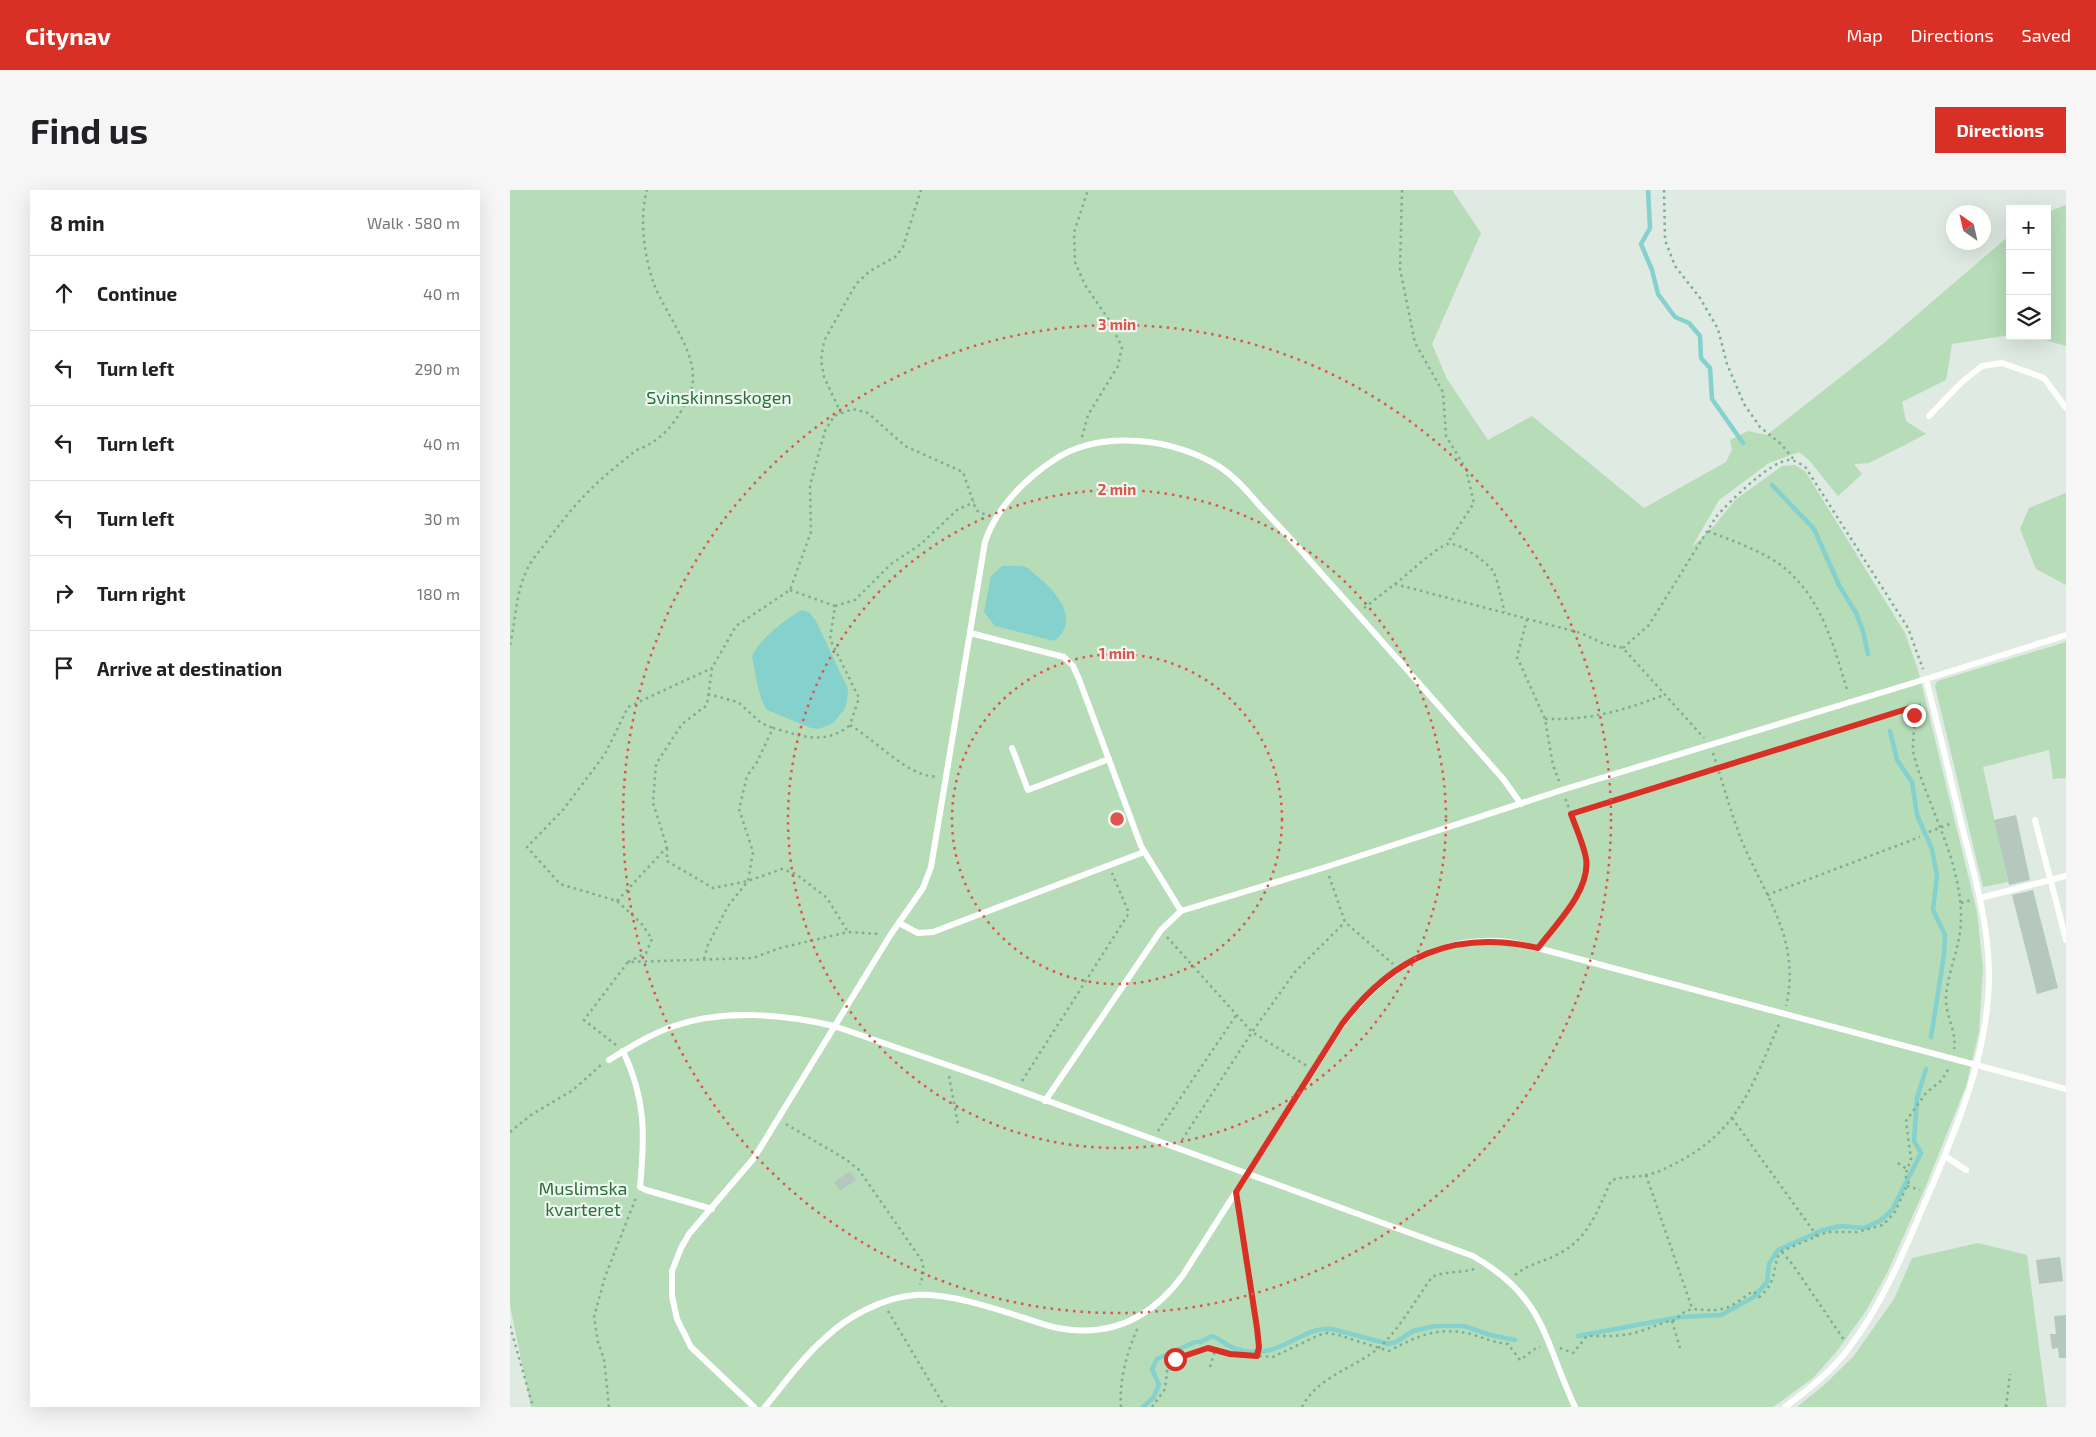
<!DOCTYPE html>
<meta charset="utf-8">
<style>
:root{--surface:#fff;--page:#f6f6f6;--text:#202124;--muted:#757577;--line:#e0e0e0;--accent:#d93025}
body{margin:0;font-family:"Exo 2",sans-serif;background:var(--page);color:var(--text)}
.controls{position:absolute;right:15px;top:15px;display:grid;overflow:hidden;border-radius:0px;box-shadow:0 5px 20px #0002}
.controls button{width:45px;height:45px;display:grid;place-items:center;padding:0;border:0;border-bottom:1px solid var(--line);background:var(--surface);color:var(--text);font:25px sans-serif}
.compass{position:absolute;left:1436px;top:15px;width:45px;height:45px;border-radius:50%;background:var(--surface);box-shadow:0 5px 20px #0002;rotate:326deg}
.stop{position:absolute;width:15px;height:15px;margin:-11px;border:4px solid #d93025;border-radius:50%;background:#fff}
.stop.end{background:#d93025;border-color:#fff;box-shadow:0 1px 5px #0008}
.list{margin:0;padding:0;list-style:none}
h2{display:flex;justify-content:space-between;align-items:center;height:65px;margin:0;padding:0 20px;font-size:21px}
h2 small{font-size:16px;font-weight:400;color:var(--muted)}
.list li{display:grid;grid-template-columns:32px 1fr auto;gap:15px;align-items:center;box-sizing:border-box;height:75px;padding:0 20px;border-top:1px solid var(--line)}
.list b{display:block;font-size:19px;white-space:nowrap}
.list em{font-size:16px;font-style:normal;color:var(--muted)}
.icon{flex:none;width:28px;height:28px;fill:none;stroke:currentColor;stroke-width:2;stroke-linecap:round;stroke-linejoin:round}
.map{position:relative;flex:none;width:1556px;height:1217px;overflow:hidden;border-radius:0px}
header{display:flex;align-items:center;gap:30px;box-sizing:border-box;height:70px;padding:0 25px;background:var(--accent);color:#fff}
header strong{font-size:24px}
nav{display:flex;gap:28px;margin-inline-start:auto;font-size:18px}
.intro{display:flex;align-items:center;justify-content:space-between;box-sizing:border-box;height:120px;padding:0 30px}
h1{margin:0;font-size:35px}
.button{padding:12px 22px;border-radius:0px;background:var(--accent);color:#fff;font-size:18px;font-weight:700}
main{display:flex;gap:30px;padding:0 30px}
aside{flex:1;background:var(--surface);border-radius:0px;box-shadow:0 5px 20px #0002}
.map>svg:first-child{display:block}
</style>
<header>
<strong>Citynav</strong>
<nav><a>Map</a><a>Directions</a><a>Saved</a></nav>
</header>
<div class="intro"><h1>Find us</h1><a class="button">Directions</a></div>
<main>
<aside>
<h2>8 min<small>Walk · 580 m</small></h2>
<ul class="list">
<li><svg class="icon" aria-label="ahead" viewBox="0 0 24 24"><path d="M12 20V5M6 11l6-6 6 6"/></svg><div><b>Continue</b></div><em>40 m</em></li>
<li><svg class="icon" aria-label="left" viewBox="0 0 24 24"><path d="M17 20v-9H6M10 6l-5 5 5 5"/></svg><div><b>Turn left</b></div><em>290 m</em></li>
<li><svg class="icon" aria-label="left" viewBox="0 0 24 24"><path d="M17 20v-9H6M10 6l-5 5 5 5"/></svg><div><b>Turn left</b></div><em>40 m</em></li>
<li><svg class="icon" aria-label="left" viewBox="0 0 24 24"><path d="M17 20v-9H6M10 6l-5 5 5 5"/></svg><div><b>Turn left</b></div><em>30 m</em></li>
<li><svg class="icon" aria-label="right" viewBox="0 0 24 24"><path d="M7 20v-9h11M14 6l5 5-5 5"/></svg><div><b>Turn right</b></div><em>180 m</em></li>
<li><svg class="icon" aria-label="arrive" viewBox="0 0 24 24"><path d="M6 21V4h12l-3 4 3 4H6"/></svg><div><b>Arrive at destination</b></div></li>
</ul>
</aside>
<div class="map">
<svg width="1556" height="1217" viewBox="0 0 1556 1217">
<rect width="100%" height="100%" fill="#deeae2"/>
<g fill="#b6dcb8">
<path d="M0,0H942L971,43L922,154L937,189L978,250L1022,226L1134,318L1216,272L1222,260L1220,250L1238,241L1257,245L1374,153L1500,45V145L1442,154L1436,190L1392,212L1396,231L1416,244L1359,273L1344,274L1352,284L1328,306L1299,270L1289,262L1259,273L1209,310L1182,357L1204,336L1225,310L1272,276L1285,275L1295,281L1395,443L1408,480L1467,722L1473,779L1469,842L1456,896L1415,998L1378,1081L1356,1121L1327,1161L1303,1188L1263,1217H21L0,1116Z"/>
<path d="M1556,15V156L1521,146H1537V22Z"/>
<path d="M1556,303V395L1526,379L1510,339L1519,318Z"/>
<path d="M1556,452V588L1543,589L1539,560L1473,577L1498,692L1473,697L1425,496L1427,491Z"/>
<path d="M1468,1053L1517,1065L1537,1217H1287L1313,1196L1343,1167L1384,1109L1402,1068Z"/>
</g>
<g fill="#84d1cd">
<path d="M492,376C499,376 509,375 516,377C520,379 524,384 528,387C547,402 571,431 544,451L485,436L474,422L481,386Z"/>
<path d="M292,420L299,422L306,431L338,499L337,512L334,520L323,533L309,539L301,538L257,520C249,511 245,480 242,467C247,451 278,427 292,420Z"/>
</g>
<g fill="none" stroke-linecap="round" stroke-linejoin="round">
<g stroke="#84d1cd" stroke-width="4.5">
<path d="M1138,0L1140,38L1131,54L1142,80L1148,104L1165,127L1179,133L1190,146L1191,168L1200,178L1202,209L1233,253"/>
<path d="M1262,295L1304,339L1329,395L1346,423L1353,441L1358,464"/>
<path d="M1380,541L1387,570L1402,592L1407,625L1422,659L1427,686L1423,720L1435,745L1434,765L1421,847"/>
<path d="M1068,1146L1170,1127L1211,1125L1244,1107L1257,1092L1259,1074L1268,1060L1313,1040L1331,1036L1354,1038L1370,1031L1382,1020L1411,963L1404,951L1407,908L1416,879"/>
<path d="M633,1217L643,1208L649,1195L642,1179L647,1169L685,1152H691L702,1146C710,1149 717,1156 726,1159C769,1173 791,1135 822,1139L879,1154L886,1152L903,1141L925,1136H954L980,1145L1005,1150"/>
</g>
</g>
<g fill="#b6c7bd">
<path d="M1506,625L1520,690L1499,695L1484,630Z"/>
<path d="M1523,700L1548,798L1527,804L1502,705Z"/>
<path d="M340,981L346,990L330,1001L324,992Z"/>
<path d="M1550,1067L1553,1091L1529,1094L1526,1070Z"/>
<path d="M1556,1125V1168H1549L1548,1158L1542,1159L1540,1144H1546L1544,1126Z"/>
</g>
<g fill="none" stroke-linecap="round" stroke-linejoin="round">
<g stroke="#7dae95" stroke-width="2.5" stroke-dasharray="2.5 4" stroke-linecap="butt">
<path d="M892,0L890,79L905,153L933,202L936,246L956,279L964,313L937,354"/>
<path d="M1154,0L1155,50L1165,76L1190,108L1208,139L1217,174L1234,214L1250,237L1271,254L1285,271"/>
<path d="M331,223L314,187L311,170L314,151L346,94L360,81L385,67L393,57L411,0"/>
<path d="M572,247L578,225L608,176L612,157L597,127L575,95L565,72L564,42L578,0"/>
<path d="M1198,341C1220,350 1244,358 1265,371C1311,402 1323,454 1338,503"/>
<path d="M885,394C897,385 925,358 938,354C949,352 977,372 983,381C989,393 991,410 995,422"/>
<path d="M280,400L325,416L320,449L349,508L340,535C363,549 389,576 412,584C417,586 423,586 428,587"/>
<path d="M325,416L345,410L381,374L411,354L447,320L464,312"/>
<path d="M854,418L885,394L1071,443L1094,454L1113,458L1194,548"/>
<path d="M1017,429L1007,467L1035,529L1043,575L1049,591"/>
<path d="M0,455C7,424 5,397 23,369C40,348 56,324 76,304C90,289 108,275 124,262C129,258 136,257 141,253C159,243 173,221 180,203C194,170 155,124 144,94C134,66 129,29 137,0"/>
<path d="M1113,458L1139,435L1206,327C1218,313 1260,271 1279,270C1285,270 1291,274 1296,278L1398,438L1413,479"/>
<path d="M198,504L228,512L251,533L263,538"/>
<path d="M1400,517C1409,534 1400,549 1404,566C1419,619 1450,669 1451,725C1452,754 1438,779 1436,807C1435,826 1447,840 1444,859"/>
<path d="M1035,529C1083,530 1111,521 1154,505"/>
<path d="M1203,563C1213,593 1221,624 1233,654C1257,709 1291,752 1276,816"/>
<path d="M1061,624L1412,514"/>
<path d="M1419,642L1442,633"/>
<path d="M157,658V671L203,698L238,691L272,679L286,684L317,708L338,742"/>
<path d="M819,686L835,732L883,774"/>
<path d="M1257,705L1410,647"/>
<path d="M107,711L157,657L143,613L146,574L172,534L197,515L202,478L226,436L280,400L301,342L300,295L315,241L324,226L343,219L358,223L395,256L453,282L466,320L478,326"/>
<path d="M1451,713L1461,710"/>
<path d="M657,747L742,842L797,876"/>
<path d="M1034,751C1046,734 1070,709 1075,690C1082,664 1064,632 1055,608"/>
<path d="M194,769L198,755L218,716L238,691L243,662L229,619L237,586L247,572L263,538C291,546 315,556 340,535"/>
<path d="M118,772L136,763L142,749L131,733L107,711L50,694L17,657L53,620L95,564L118,517L202,478"/>
<path d="M106,855L74,830L118,772L243,768L270,758L338,742L370,744"/>
<path d="M439,886L448,934"/>
<path d="M512,891L619,723L602,683"/>
<path d="M1222,928L1307,1046"/>
<path d="M276,934L337,970L349,980L412,1071L414,1081L410,1095"/>
<path d="M648,941L727,824"/>
<path d="M0,942L21,925L63,900L91,875"/>
<path d="M672,950L742,842L785,782L835,732"/>
<path d="M1388,973L1398,980"/>
<path d="M1136,985L1182,1118"/>
<path d="M1397,996L1410,1000"/>
<path d="M728,1017L747,1138L749,1157L747,1167"/>
<path d="M1272,1062L1283,1075L1334,1150"/>
<path d="M1005,1085C1019,1073 1035,1072 1050,1063C1079,1048 1088,1019 1101,991C1109,986 1121,988 1131,986C1139,985 1149,982 1156,978C1228,945 1240,900 1270,832"/>
<path d="M378,1121L435,1217"/>
<path d="M1162,1131L1170,1158"/>
<path d="M0,1136L23,1217"/>
<path d="M1050,1158L1063,1163L1077,1146C1094,1146 1110,1147 1128,1142C1141,1138 1152,1132 1166,1130C1180,1111 1192,1124 1212,1119C1224,1116 1233,1108 1243,1101L1249,1107C1270,1091 1261,1071 1272,1061L1317,1042H1347L1373,1035L1385,1022L1399,991L1395,986L1401,969L1396,931L1416,903L1432,890L1440,876"/>
<path d="M700,1177L705,1160"/>
<path d="M99,1217L94,1169L88,1152L84,1127L95,1087L127,1005"/>
<path d="M611,1217C609,1190 617,1162 628,1137"/>
<path d="M642,1217L655,1199L658,1174L665,1169L698,1158L720,1164L763,1167L809,1145L817,1143L828,1145L879,1161C907,1146 929,1136 961,1144C974,1148 985,1153 998,1154L1010,1170L1026,1158L1030,1157"/>
<path d="M792,1217C808,1185 849,1177 872,1155C892,1135 906,1109 922,1087C935,1081 951,1083 964,1079"/>
<path d="M1496,1217L1500,1184"/>
</g>
<g stroke="#fff" stroke-width="6">
<path d="M1419,226L1452,192L1472,176L1492,173L1534,188L1556,218"/>
<path d="M460,443L554,467L563,476L569,489L631,656L671,721"/>
<path d="M502,558L518,600L599,569"/>
<path d="M1525,630L1556,750"/>
<path d="M1470,708L1556,686"/>
<path d="M389,733L408,743L423,742L634,662"/>
<path d="M113,861C136,909 135,945 130,997L136,1000L202,1019"/>
<path d="M99,870C120,857 141,844 164,836C214,819 274,824 324,836L478,889L963,1066C1036,1108 1033,1149 1065,1217"/>
<path d="M535,911L651,740L671,721L816,677L1052,600L1416,489L1556,445"/>
<path d="M1435,966L1456,980"/>
<path d="M244,1217L181,1157L167,1129L162,1106V1081L171,1058L179,1044L244,968L381,744L413,698L421,677L475,352C486,318 515,289 544,270C590,239 665,248 710,277C726,288 738,302 750,316C768,335 785,353 801,372C866,444 930,517 994,590L1011,614"/>
<path d="M255,1217C274,1194 292,1168 315,1148C338,1126 374,1107 406,1105C445,1102 505,1126 543,1137C598,1149 641,1129 673,1085L832,835C871,783 923,748 990,751C1006,752 1021,757 1035,760L1556,899"/>
<path d="M1275,1217C1299,1199 1321,1182 1339,1158C1373,1113 1394,1062 1416,1010C1447,938 1480,861 1479,781C1478,733 1465,687 1453,640C1441,590 1429,540 1416,489"/>
</g>
</g>
<g fill="none" stroke-linecap="round" stroke-linejoin="round">
<path stroke="#d93025" stroke-width="6" d="M665,1169L698,1158L720,1164L747,1166L749,1157L747,1138L726,1002L832,834C883,766 944,739 1028,758C1046,734 1081,700 1076,668C1073,653 1066,638 1061,624L1400,518L1404,525"/>
</g>
<g fill="none" stroke="#df554d" stroke-width="2.5" stroke-dasharray="2.5 5">
<circle cx="607" cy="629" r="165"/>
<circle cx="607" cy="629" r="329"/>
<circle cx="607" cy="629" r="494"/>
</g>
<g text-anchor="middle" stroke-width="4.5" stroke-linejoin="round" paint-order="stroke">
<g font-size="18" fill="#297136" stroke="#eef7f0">
<text x="209" y="214">Svinskinnsskogen</text>
<text x="73" y="1005">Muslimska<tspan x="73" dy="21">kvarteret</tspan></text>
</g>
</g>
<circle cx="607" cy="629" r="8" fill="#df554d" stroke="#eef7f0" stroke-width="2.5"/>
<g font-size="15" text-anchor="middle" font-weight="bold" fill="#df554d" stroke="#eef7f0" stroke-width="4.5" stroke-linejoin="round" paint-order="stroke">
<text x="607" y="140">3 min</text>
<text x="607" y="305">2 min</text>
<text x="607" y="469">1 min</text>
</g>
</svg>
<div class="controls">
<button>+</button>
<button>−</button>
<button><svg class="icon" aria-label="layers" viewBox="0 0 24 24"><path d="M12 4l9 5-9 5-9-5zM3 14l9 5 9-5"/></svg></button>
</div>
<svg class="compass" viewBox="-18 -18 36 36"><path d="M0-13l5 13h-10z" fill="#e53935"/><path d="M0 13l5-13h-10z" fill="#757577"/></svg>
<div class="stop" style="left:665px;top:1169px"></div>
<div class="stop end" style="left:1404px;top:525px"></div>
</div>
</main>
